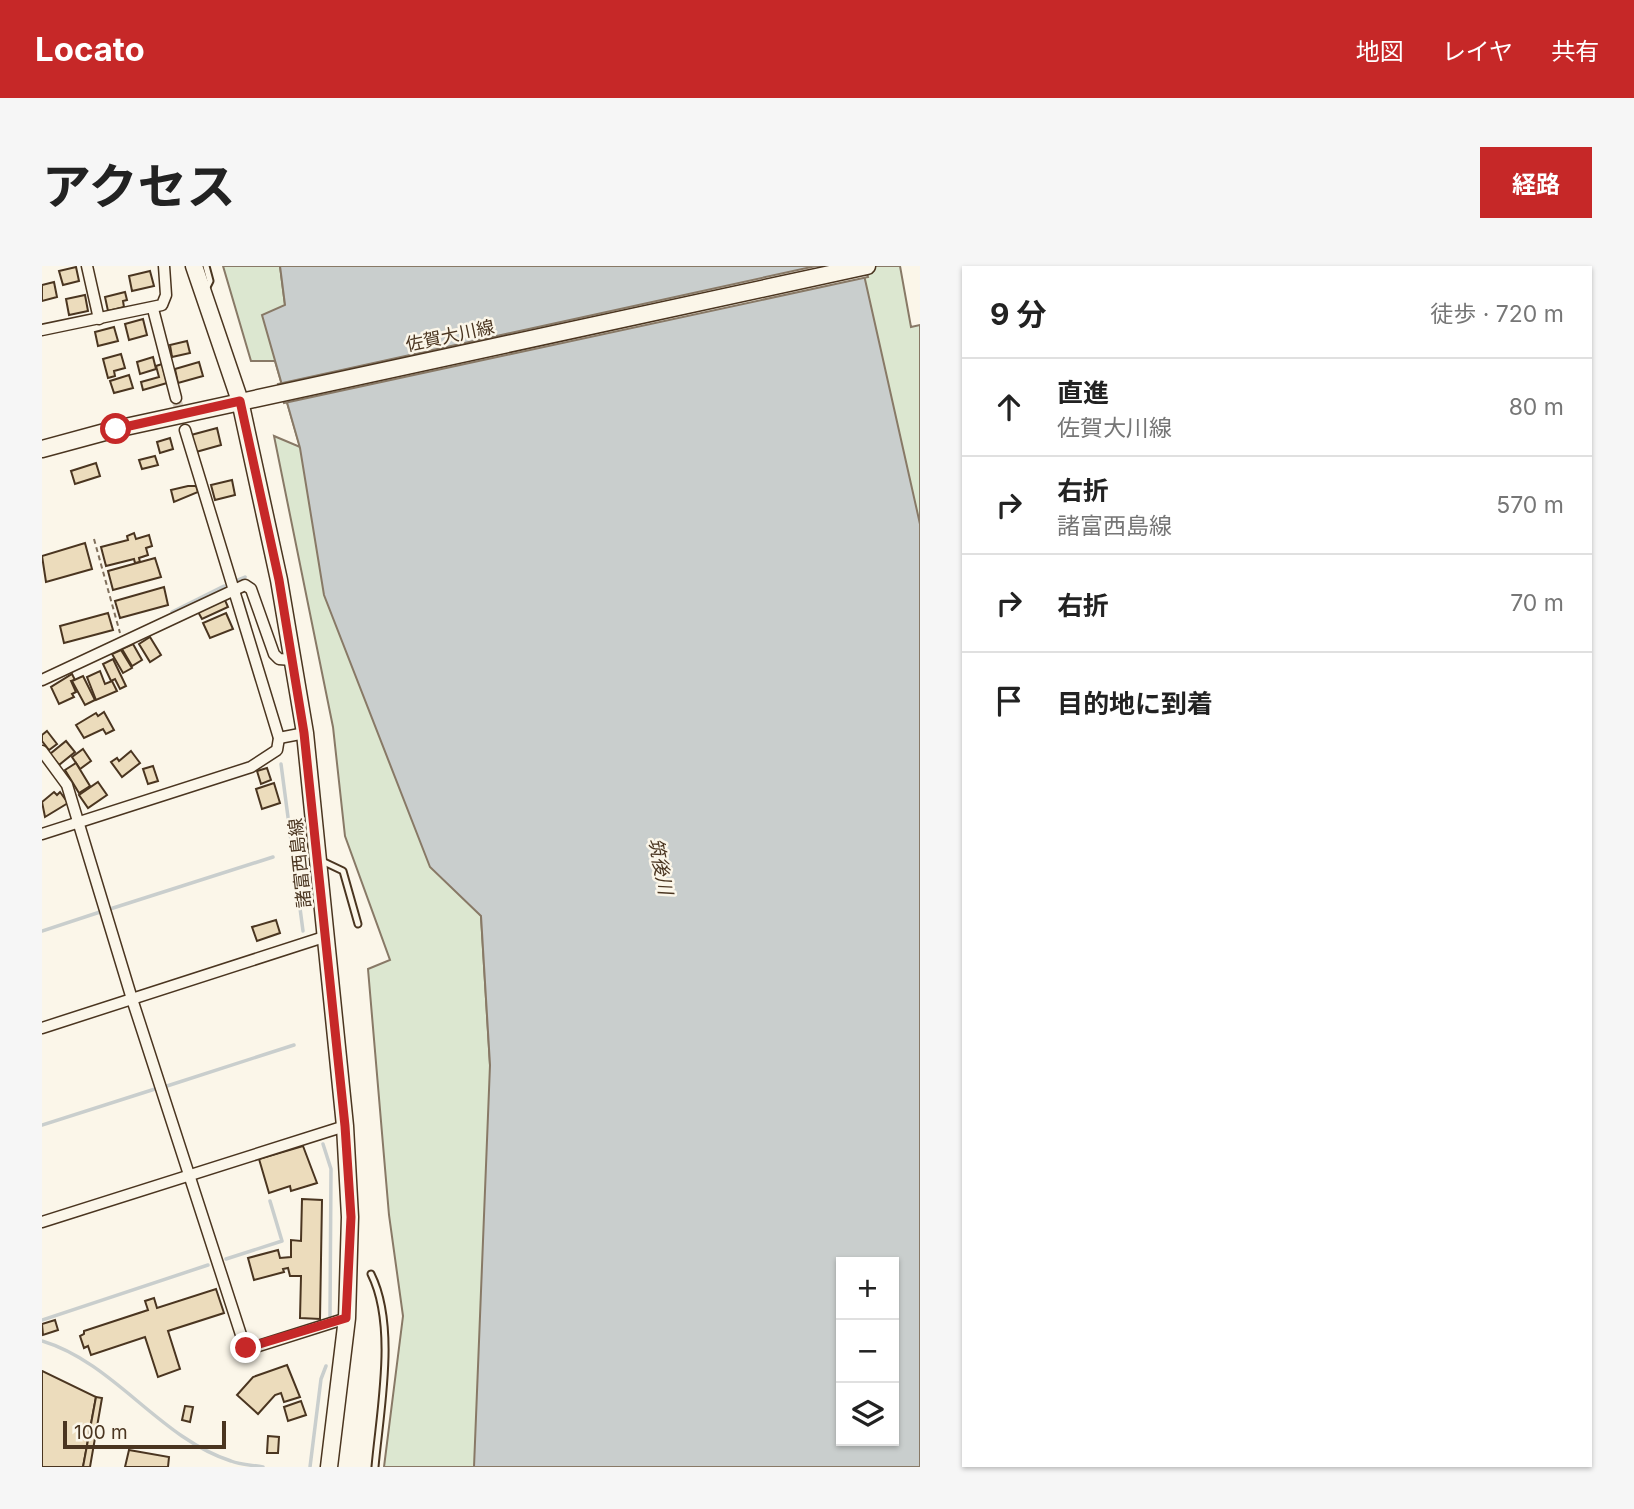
<!DOCTYPE html>
<html lang="ja">
<meta charset="utf-8">
<style>
:root{--surface:#fff;--page:#f6f6f6;--text:#222;--muted:#767676;--line:#e0e0e0;--accent:#c62828}
body{margin:0;font-family:Inter,"Noto Sans JP",sans-serif;background:var(--page);color:var(--text)}
.controls{position:absolute;right:21px;bottom:21px;display:grid;overflow:hidden;border-radius:0px;box-shadow:0 2px 5px #0004}
.controls button{width:63px;height:63px;display:grid;place-items:center;padding:0;border:0;border-bottom:2px solid var(--line);background:var(--surface);color:var(--text);font:35px sans-serif}
.scale{position:absolute;left:21px;bottom:18px;width:163px;box-sizing:border-box;padding-left:7px;border:4px solid #4a3520;border-top:0;font-size:19px;line-height:24px;white-space:nowrap;color:#4a3520;-webkit-text-stroke:5px #fbf6e9;paint-order:stroke}
.stop{position:absolute;width:21px;height:21px;margin:-16px;border:5px solid #c62828;border-radius:50%;background:#fff}
.stop.end{background:#c62828;border-color:#fff;box-shadow:0 2px 7px #0008}
.list{margin:0;padding:0;list-style:none}
h2{display:flex;justify-content:space-between;align-items:center;height:91px;margin:0;padding:0 28px;font-size:30px}
h2 small{font-size:23px;font-weight:400;color:var(--muted)}
.list li{display:grid;grid-template-columns:46px 1fr auto;gap:21px;align-items:center;box-sizing:border-box;height:98px;padding:0 28px;border-top:2px solid var(--line)}
.list b{display:block;font-size:26px;white-space:nowrap}
.list p{margin:0;font-size:23px;white-space:nowrap;color:var(--muted)}
.list em{font-size:23px;font-style:normal;color:var(--muted)}
.icon{flex:none;width:38px;height:38px;fill:none;stroke:currentColor;stroke-width:2;stroke-linecap:round;stroke-linejoin:round}
.map{position:relative;flex:none;width:878px;height:1201px;overflow:hidden;border-radius:0px}
header{display:flex;align-items:center;gap:42px;box-sizing:border-box;height:98px;padding:0 35px;background:var(--accent);color:#fff}
header strong{font-size:33px}
nav{display:flex;gap:38px;margin-inline-start:auto;font-size:24px}
.intro{display:flex;align-items:center;justify-content:space-between;box-sizing:border-box;height:168px;padding:0 42px}
h1{margin:0;font-size:49px}
.button{padding:18px 32px;border-radius:0px;background:var(--accent);color:#fff;font-size:24px;font-weight:700}
main{display:flex;gap:42px;padding:0 42px}
aside{flex:1;background:var(--surface);border-radius:0px;box-shadow:0 2px 5px #0004}
.map>svg:first-child{display:block}
</style>
<header>
<strong>Locato</strong>
<nav><a>地図</a><a>レイヤ</a><a>共有</a></nav>
</header>
<div class="intro"><h1>アクセス</h1><a class="button">経路</a></div>
<main>
<div class="map">
<svg width="878" height="1201" viewBox="0 0 878 1201">
<rect width="100%" height="100%" fill="#fbf6e9"/>
<g fill="#dce7d0" stroke="#887966" stroke-width="2">
<path d="M181,0H238L243,39L439,650L448,799L459,1201H342L361,1050L347,949L326,703L348,694L303,570L291,461L232,170L258,181L233,95H209Z"/>
<path d="M761,0H858L869,61L878,59V403Z"/>
</g>
<path fill="#c9cecd" stroke="#887966" stroke-width="2" fill-rule="evenodd" d="M238,0H820L878,258V1201H432L448,799L439,650L388,601L282,329L258,182L220,49L243,39ZM799,996H852V1175H799Z"/>
<path fill="#fbf6e9" stroke="#887966" stroke-width="2" d="M774,0H823L826,11L242,137L236,118Z"/>
<g fill="none" stroke-linecap="round" stroke-linejoin="round">
<g stroke="#c9cecd" stroke-width="3.5">
<path d="M193,315L203,311"/>
<path d="M200,333L208,361"/>
<path d="M130,346L182,320"/>
<path d="M239,498L261,665"/>
<path d="M68,643L231,591"/>
<path d="M0,665L58,646"/>
<path d="M125,820L252,779"/>
<path d="M0,859L113,823"/>
<path d="M281,878L289,903L288,1051"/>
<path d="M184,993L240,975L228,935"/>
<path d="M0,1054L166,999"/>
<path d="M0,1075C73,1097 117,1172 189,1195C199,1199 211,1199 221,1201"/>
<path d="M268,1201L279,1113L284,1100"/>
</g>
</g>
<g fill="#ecdcbc" stroke="#4a3520" stroke-width="2">
<path d="M34,1L37,15L21,19L17,5Z"/>
<path d="M108,5L112,20L90,25L87,10Z"/>
<path d="M12,16L15,31L0,35V19Z"/>
<path d="M83,26L85,34L81,35L82,41L66,45L63,31Z"/>
<path d="M43,29L46,45L27,49L24,33Z"/>
<path d="M101,53L105,69L87,74L83,58Z"/>
<path d="M72,61L76,75L56,80L53,66Z"/>
<path d="M145,75L148,87L130,91L128,79Z"/>
<path d="M79,88L83,102L72,105L73,110L66,112L61,93Z"/>
<path d="M111,91L114,103L98,108L95,96Z"/>
<path d="M157,96L161,110L136,117L133,103Z"/>
<path d="M120,98L125,117L101,124L99,116L117,111L114,100Z"/>
<path d="M87,109L91,122L72,127L68,115Z"/>
<path d="M175,162L179,179L154,186L149,169Z"/>
<path d="M128,172L131,183L118,187L115,176Z"/>
<path d="M113,190L116,199L100,203L97,194Z"/>
<path d="M54,197L58,210L33,218L29,205Z"/>
<path d="M190,214L193,229L173,234L169,219Z"/>
<path d="M146,220H154L156,226L132,236L129,224Z"/>
<path d="M92,267L94,273L107,269L110,280L104,282L106,289L97,292L98,296L93,297L92,293L64,300L59,281L86,274L85,270Z"/>
<path d="M43,277L50,303L4,316L0,290Z"/>
<path d="M113,292L119,311L71,324L66,305Z"/>
<path d="M122,321L126,339L78,352L73,335Z"/>
<path d="M182,332L186,341L160,353L155,344Z"/>
<path d="M66,347L71,364L22,377L18,360Z"/>
<path d="M184,347L191,363L168,372L161,357Z"/>
<path d="M108,371L119,389L108,396L97,378Z"/>
<path d="M91,378L100,394L90,400L80,383Z"/>
<path d="M79,384L90,402L81,407L70,388Z"/>
<path d="M71,393L84,420L78,423L73,413L69,415L61,398Z"/>
<path d="M58,405L63,418L70,415L75,425L54,434L45,411Z"/>
<path d="M30,408L33,414L29,415L34,426L30,428L32,431L17,438L9,421Z"/>
<path d="M41,410L53,434L43,439L30,415Z"/>
<path d="M62,446L72,464L64,468L61,463L42,472L34,459L54,447L56,450Z"/>
<path d="M5,465L15,478L7,484L0,475V469Z"/>
<path d="M24,475L33,486L17,499L8,488Z"/>
<path d="M41,483L49,495L38,503L30,491Z"/>
<path d="M89,485L98,497L80,511L69,496L75,492L77,495Z"/>
<path d="M34,497L48,520L37,527L23,504Z"/>
<path d="M111,500L116,515L106,518L101,503Z"/>
<path d="M225,502L229,514L219,518L215,505Z"/>
<path d="M56,516L65,529L46,542L37,529Z"/>
<path d="M232,517L238,537L220,543L214,523Z"/>
<path d="M12,526L15,529L18,526L26,537L3,551L0,536Z"/>
<path d="M234,654L238,667L215,675L210,661Z"/>
<path d="M261,880L275,917L249,925L248,920L227,927L217,893Z"/>
<path d="M260,933L280,934L278,1053L258,1052L259,1010H248L246,1002L241,1003L242,1006L212,1014L206,992L236,984L238,992L249,991V974L259,975Z"/>
<path d="M174,1023L182,1047L126,1065L138,1103L116,1111L103,1071L49,1089L46,1080L42,1082L38,1070L42,1068V1065L106,1044L103,1035L112,1032L115,1042Z"/>
<path d="M13,1054L16,1064L1,1069L0,1058Z"/>
<path d="M245,1099L258,1131L242,1136L239,1127L233,1129L216,1148L195,1129L211,1111Z"/>
<path d="M0,1105L54,1131L41,1201H0Z"/>
<path d="M54,1131L60,1132L48,1201H41Z"/>
<path d="M259,1135L264,1149L246,1155L242,1141Z"/>
<path d="M143,1140L151,1141L148,1156L140,1154Z"/>
<path d="M226,1170L237,1171L236,1187H225Z"/>
<path d="M87,1184L127,1191L126,1201H83Z"/>
</g>
<g fill="none" stroke-linecap="round" stroke-linejoin="round">
<path stroke="#d8cfc1" stroke-width="10" stroke-dasharray="10 5" stroke-linecap="butt" d="M134,132L143,164"/>
<g stroke="#4a3520" stroke-width="9">
<g id="lane">
<path d="M164,0L168,15L164,23"/>
<path d="M280,595L301,605L316,658"/>
<path d="M329,1008C355,1060 338,1144 333,1201"/>
</g>
</g>
<g stroke="#4a3520" stroke-width="13">
<g id="street">
<path d="M45,0L57,53"/>
<path d="M111,43L134,132"/>
<path d="M0,64L120,39L124,29L122,0"/>
<path d="M0,414L203,319L209,323L232,388L237,393L250,394"/>
<path d="M237,472L263,467"/>
<path d="M0,485L25,519L90,733L202,1078L207,1083L305,1052"/>
<path d="M0,568L209,501L235,484L237,472L143,164"/>
<path d="M0,762L285,670"/>
<path d="M0,956L303,860"/>
</g>
</g>
<g stroke="#4a3520" stroke-width="19">
<g id="primary">
<path d="M152,0L198,135L237,314L263,467L303,860L308,951L305,1052L287,1201"/>
<path d="M0,183L74,163L825,0"/>
</g>
</g>
<path stroke="#7f6f5c" stroke-width="2" stroke-dasharray="5 3.5" stroke-linecap="butt" d="M52,273L78,367"/>
<use href="#lane" stroke="#fbf6e9" stroke-width="5"/>
<use href="#street" stroke="#fbf6e9" stroke-width="10"/>
<use href="#primary" stroke="#fbf6e9" stroke-width="16"/>
</g>
<g fill="none" stroke-linecap="round" stroke-linejoin="round">
<path stroke="#c62828" stroke-width="9" d="M74,163L198,135L237,314L262,467L303,860L309,951L304,1052L204,1082"/>
</g>
<g text-anchor="middle" stroke-width="5" stroke-linejoin="round" paint-order="stroke">
<g font-size="18" fill="#4a3520" stroke="#fbf6e9">
<text transform="translate(408 70) rotate(-12)" y="6">佐賀大川線</text>
<text transform="translate(258 597) rotate(-96)" y="6">諸富西島線</text>
</g>
<g font-size="19" font-style="italic" fill="#4a3520" stroke="#fbf6e9">
<text transform="translate(619 600) rotate(79)" y="7">筑後川</text>
</g>
</g>
</svg>
<div class="controls">
<button>+</button>
<button>−</button>
<button><svg class="icon" aria-label="layers" viewBox="0 0 24 24"><path d="M12 4l9 5-9 5-9-5zM3 14l9 5 9-5"/></svg></button>
</div>
<div class="scale">100 m</div>
<div class="stop" style="left:74px;top:163px"></div>
<div class="stop end" style="left:204px;top:1082px"></div>
</div>
<aside>
<h2>9 分<small>徒歩 · 720 m</small></h2>
<ul class="list">
<li><svg class="icon" aria-label="ahead" viewBox="0 0 24 24"><path d="M12 20V5M6 11l6-6 6 6"/></svg><div><b>直進</b><p>佐賀大川線</p></div><em>80 m</em></li>
<li><svg class="icon" aria-label="right" viewBox="0 0 24 24"><path d="M7 20v-9h11M14 6l5 5-5 5"/></svg><div><b>右折</b><p>諸富西島線</p></div><em>570 m</em></li>
<li><svg class="icon" aria-label="right" viewBox="0 0 24 24"><path d="M7 20v-9h11M14 6l5 5-5 5"/></svg><div><b>右折</b></div><em>70 m</em></li>
<li><svg class="icon" aria-label="arrive" viewBox="0 0 24 24"><path d="M6 21V4h12l-3 4 3 4H6"/></svg><div><b>目的地に到着</b></div></li>
</ul>
</aside>
</main>
